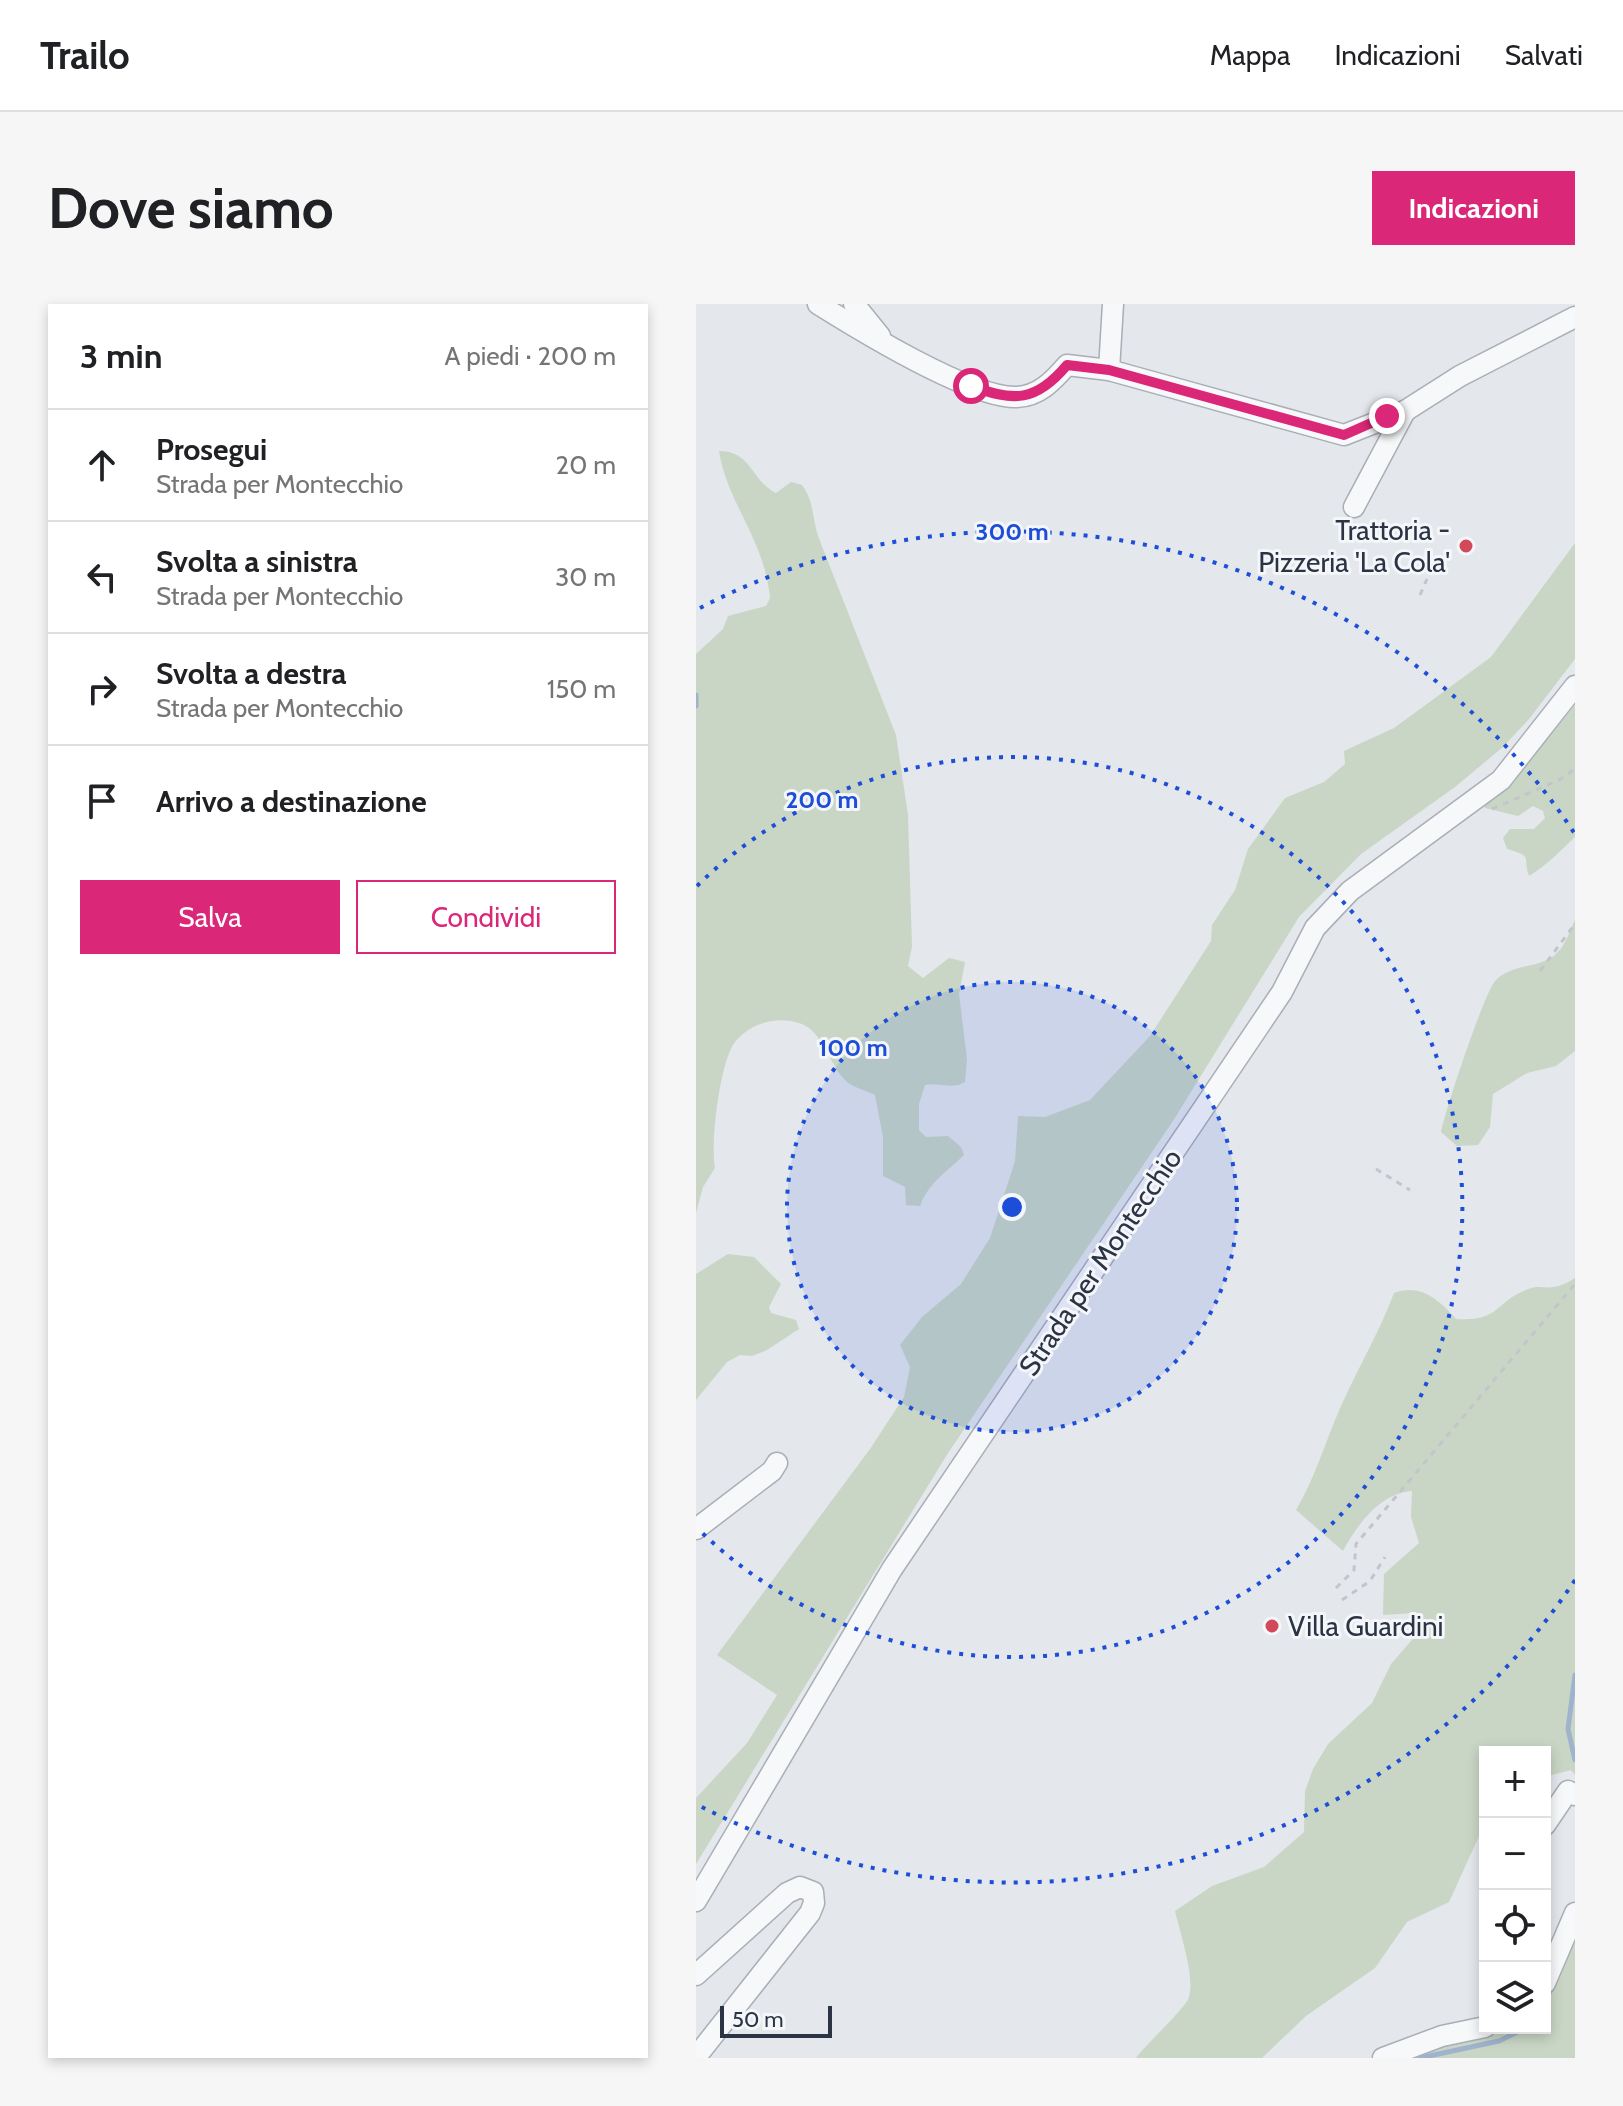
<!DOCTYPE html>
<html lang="it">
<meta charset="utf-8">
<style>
:root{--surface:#fff;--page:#f6f6f6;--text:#202124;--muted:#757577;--line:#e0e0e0;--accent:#db2777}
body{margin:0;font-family:Cabin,sans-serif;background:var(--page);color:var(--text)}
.controls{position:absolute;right:24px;bottom:24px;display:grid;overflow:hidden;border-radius:0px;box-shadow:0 4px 12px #0003}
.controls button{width:72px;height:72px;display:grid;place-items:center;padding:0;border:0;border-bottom:2px solid var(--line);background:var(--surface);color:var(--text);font:40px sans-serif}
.scale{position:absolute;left:24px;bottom:20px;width:112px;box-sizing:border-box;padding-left:8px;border:4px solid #2b3445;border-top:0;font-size:22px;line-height:28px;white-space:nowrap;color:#2b3445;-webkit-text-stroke:6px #f4f6f9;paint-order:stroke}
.stop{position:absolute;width:24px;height:24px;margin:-18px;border:6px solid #db2777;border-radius:50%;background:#fff}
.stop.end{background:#db2777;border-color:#fff;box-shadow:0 2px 8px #0008}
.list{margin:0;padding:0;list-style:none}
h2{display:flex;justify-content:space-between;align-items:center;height:104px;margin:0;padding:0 32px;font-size:34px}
h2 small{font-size:26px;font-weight:400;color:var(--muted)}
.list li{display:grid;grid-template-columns:52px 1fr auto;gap:24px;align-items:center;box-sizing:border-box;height:112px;padding:0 32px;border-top:2px solid var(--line)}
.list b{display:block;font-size:30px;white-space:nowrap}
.list p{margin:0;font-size:26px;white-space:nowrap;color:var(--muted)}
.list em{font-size:26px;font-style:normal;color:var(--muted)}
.actions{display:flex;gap:16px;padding:24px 32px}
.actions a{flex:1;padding:18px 0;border:2px solid var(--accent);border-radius:0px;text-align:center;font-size:28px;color:var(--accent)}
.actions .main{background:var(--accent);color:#fff}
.icon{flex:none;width:44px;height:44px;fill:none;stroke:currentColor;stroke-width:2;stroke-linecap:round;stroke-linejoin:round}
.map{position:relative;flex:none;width:879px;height:1754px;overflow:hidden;border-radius:0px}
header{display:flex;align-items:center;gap:48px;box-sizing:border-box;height:112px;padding:0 40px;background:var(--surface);border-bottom:2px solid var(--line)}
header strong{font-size:38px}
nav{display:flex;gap:44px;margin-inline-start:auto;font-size:28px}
.intro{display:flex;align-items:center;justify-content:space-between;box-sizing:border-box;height:192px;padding:0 48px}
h1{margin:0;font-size:56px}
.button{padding:20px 36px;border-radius:0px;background:var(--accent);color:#fff;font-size:28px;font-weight:700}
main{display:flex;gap:48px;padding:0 48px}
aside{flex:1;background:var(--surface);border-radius:0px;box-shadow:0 4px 12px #0003}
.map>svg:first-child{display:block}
</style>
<header>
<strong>Trailo</strong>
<nav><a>Mappa</a><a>Indicazioni</a><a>Salvati</a></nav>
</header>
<div class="intro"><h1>Dove siamo</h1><a class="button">Indicazioni</a></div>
<main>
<aside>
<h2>3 min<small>A piedi · 200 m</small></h2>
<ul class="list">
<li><svg class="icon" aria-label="ahead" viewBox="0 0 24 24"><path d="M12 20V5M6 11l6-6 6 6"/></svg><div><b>Prosegui</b><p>Strada per Montecchio</p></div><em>20 m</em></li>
<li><svg class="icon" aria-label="left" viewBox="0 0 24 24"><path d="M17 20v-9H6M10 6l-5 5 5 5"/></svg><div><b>Svolta a sinistra</b><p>Strada per Montecchio</p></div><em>30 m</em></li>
<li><svg class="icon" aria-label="right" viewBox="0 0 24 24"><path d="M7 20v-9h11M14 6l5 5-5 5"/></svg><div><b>Svolta a destra</b><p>Strada per Montecchio</p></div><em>150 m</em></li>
<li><svg class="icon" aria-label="arrive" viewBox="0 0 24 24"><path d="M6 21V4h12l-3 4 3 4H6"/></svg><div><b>Arrivo a destinazione</b></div></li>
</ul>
<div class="actions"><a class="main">Salva</a><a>Condividi</a></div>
</aside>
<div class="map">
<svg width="879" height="1754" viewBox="0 0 879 1754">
<rect width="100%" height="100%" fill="#e4e7ec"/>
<g fill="#c9d6c5">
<path d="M23,147C56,147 55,177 80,189L95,178L106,181C118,197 116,213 122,232L200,431L212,511L216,643L212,662L227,674L253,654L269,658L263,690L271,755L269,778C256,786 243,778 229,781L223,800V826L230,833L252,832L265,843L268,851C251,868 233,878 224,902L210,901L209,883L187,872V833L179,791C169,786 154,783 147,774C133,758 127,729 106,720C83,711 55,718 39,738C24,757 14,839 19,864L7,883L0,909V350L27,325L32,312L70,302L74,294C69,236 31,199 23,147Z"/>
<path d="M879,239V355L833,415L807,443L759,483L665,550L603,613L477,817L252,1149L0,1560V1494L51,1439L81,1391L21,1351L174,1145L208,1093L214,1063L204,1041L226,1013L265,980L294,934L319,857L322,812L349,813L394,796L454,732L515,637L516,621L539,586L552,545L589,494L628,478L649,460L648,447L698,424L795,353Z"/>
<path d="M879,401V533C865,546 850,562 833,572C826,551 838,553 811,545L807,534L814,525H838L849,514L847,507L837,502L822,512L789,504L786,497L853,433Z"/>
<path d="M879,616V747L860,762L831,769L797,790L794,823L782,841L761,842L745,828C749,807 789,686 800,676C817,659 845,665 861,649C871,639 873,628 879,616Z"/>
<path d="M32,950L58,953L85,980L73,1003L75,1009L100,1016L103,1025L71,1046L56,1052L44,1051L31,1058L0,1096V970Z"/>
<path d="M879,974V1471L875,1466L852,1472L849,1481V1448H789V1519L753,1598L711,1618L679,1664L610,1712L566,1754H440C450,1740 490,1704 493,1693C499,1672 484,1629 479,1607L516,1582L568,1563L608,1528L609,1487L617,1465L632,1440L676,1399L695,1360L722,1329L720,1309L687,1311L688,1270L723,1239L715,1213L716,1187C684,1189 661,1221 647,1247L600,1206C620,1172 629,1138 645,1102C662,1064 683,1029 698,989C725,979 743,996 760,1015C804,1018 799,998 830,986C848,978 852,991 879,974Z"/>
<path d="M879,1598V1754H686L799,1724H849V1668Z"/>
</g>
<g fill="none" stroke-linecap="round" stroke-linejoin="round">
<g stroke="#9fb4cc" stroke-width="5">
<path d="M0,391V402"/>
<path d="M879,1371L872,1425L879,1456"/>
<path d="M849,1698L856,1683"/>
<path d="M724,1754L803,1737L830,1724"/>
</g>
<g stroke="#a9aeb7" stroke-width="23">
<g id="minor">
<path d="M122,0C162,25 276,95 321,93C343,92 357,77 371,61L413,66L648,131L709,107L764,72L879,13"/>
<path d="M158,0L184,32"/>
<path d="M413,66L417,0"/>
<path d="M658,203L709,107"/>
<path d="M0,1225L76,1167L81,1159"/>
<path d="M849,1521L872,1487L879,1491"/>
<path d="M0,1597L196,1265L586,688L619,624L654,587L805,476L879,382"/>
<path d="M0,1671L91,1589L104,1583L117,1588L118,1599L114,1609L0,1753"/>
<path d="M849,1679L879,1609"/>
<path d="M687,1754L746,1732L789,1723"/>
</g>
</g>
<g stroke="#c2c5cb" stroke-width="3" stroke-dasharray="6 6" stroke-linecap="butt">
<path d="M724,291L731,275"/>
<path d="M796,505L863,476L879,465"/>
<path d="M844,667L879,620"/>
<path d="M680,865L714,886"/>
<path d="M640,1284L658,1266L660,1240L879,980"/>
<path d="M646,1296L674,1277L689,1253"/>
</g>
<use href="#minor" stroke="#f7f8fa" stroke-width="20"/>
</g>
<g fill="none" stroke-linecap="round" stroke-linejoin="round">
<path stroke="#db2777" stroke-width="10" d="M275,82C318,98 340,98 371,61L413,66L648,131L691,112"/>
</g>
<circle cx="316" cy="903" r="225" fill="#1d4ed8" fill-opacity=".12"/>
<g fill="none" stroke="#1d4ed8" stroke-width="4" stroke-dasharray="4 8">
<circle cx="316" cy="903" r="225"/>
<path d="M1 582A450 450 0 1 1 1 1224"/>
<path d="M879 1276A675 675 0 0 1 4 1502M4 304A675 675 0 0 1 879 530"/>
</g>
<g fill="#d1495b" stroke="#f4f6f9" stroke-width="3">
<circle cx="770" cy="242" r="8"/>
<circle cx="576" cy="1322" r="8"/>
</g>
<g text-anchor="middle" stroke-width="6" stroke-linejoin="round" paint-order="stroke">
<g font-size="28" fill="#2b3445" stroke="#f4f6f9" text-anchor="end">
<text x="754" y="236">Trattoria -<tspan x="754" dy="32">Pizzeria 'La Cola'</tspan></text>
<text x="592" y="1332" text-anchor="start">Villa Guardini</text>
</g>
<g font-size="28" fill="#2b3445" stroke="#f4f6f9">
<text transform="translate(404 958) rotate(-56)" y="10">Strada per Montecchio</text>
</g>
</g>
<circle cx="316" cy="903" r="12" fill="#1d4ed8" stroke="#f4f6f9" stroke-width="4"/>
<g font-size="24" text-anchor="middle" font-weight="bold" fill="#1d4ed8" stroke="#f4f6f9" stroke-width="6" stroke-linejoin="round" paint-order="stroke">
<text x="316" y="236">300 m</text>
<text x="126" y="504">200 m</text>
<text x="157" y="752">100 m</text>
</g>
</svg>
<div class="controls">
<button>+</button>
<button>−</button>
<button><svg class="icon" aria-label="locate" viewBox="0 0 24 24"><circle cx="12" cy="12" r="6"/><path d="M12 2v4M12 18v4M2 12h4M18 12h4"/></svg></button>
<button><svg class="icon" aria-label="layers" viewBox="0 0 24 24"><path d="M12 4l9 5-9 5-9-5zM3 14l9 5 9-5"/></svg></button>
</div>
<div class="scale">50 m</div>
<div class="stop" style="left:275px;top:82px"></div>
<div class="stop end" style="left:691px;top:112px"></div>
</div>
</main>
